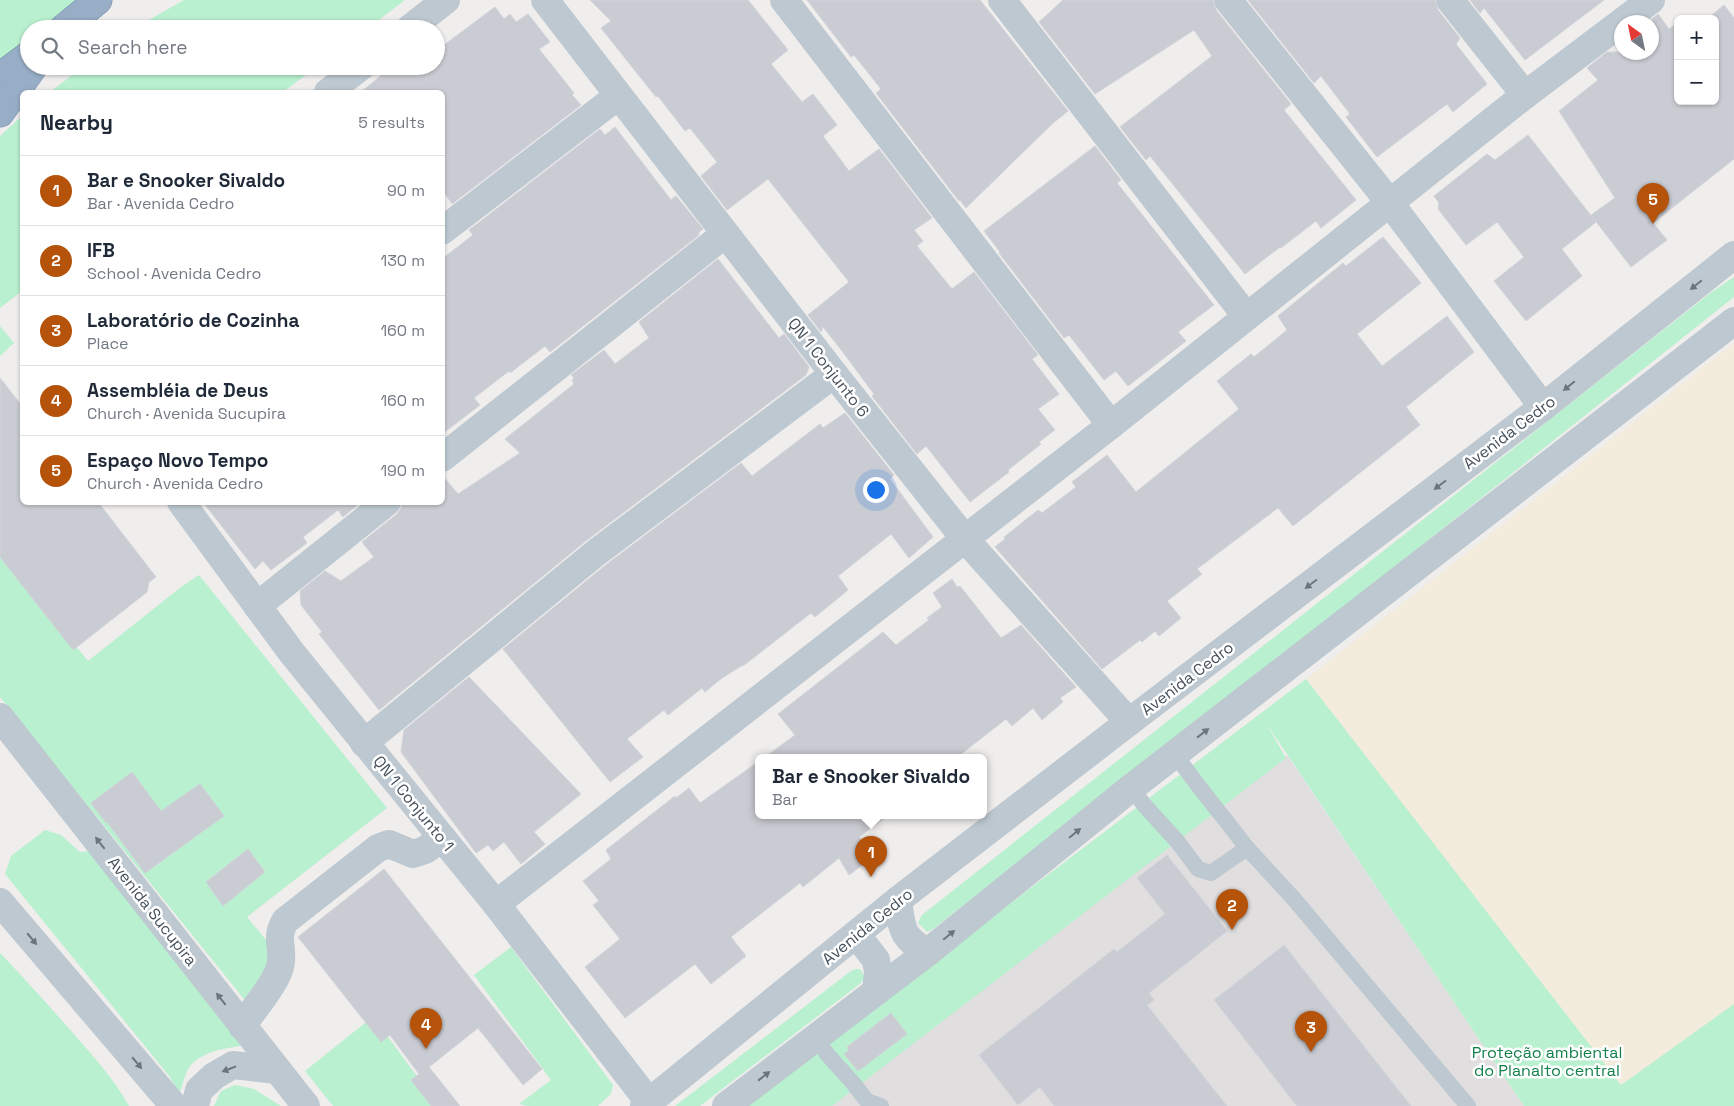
<!DOCTYPE html>
<meta charset="utf-8">
<style>
:root{--surface:#fff;--page:#f6f6f7;--text:#1f2937;--muted:#747a83;--line:#e0e1e3;--accent:#b45309}
body{margin:0;font-family:"Space Grotesk",sans-serif;background:var(--page);color:var(--text)}
.controls{position:absolute;right:15px;top:15px;display:grid;overflow:hidden;border-radius:8px;box-shadow:0 1px 4px #0004}
.controls button{width:45px;height:45px;display:grid;place-items:center;padding:0;border:0;border-bottom:1px solid var(--line);background:var(--surface);color:var(--text);font:25px sans-serif}
.compass{position:absolute;left:1614px;top:15px;width:45px;height:45px;border-radius:50%;background:var(--surface);box-shadow:0 1px 4px #0004;rotate:327deg}
.you{position:absolute;left:875px;top:489px;width:18px;height:18px;margin:-12px;border:4px solid #fff;border-radius:50%;background:#1a73e8;box-shadow:0 0 0 8px #1a73e833}
.badge{display:grid;place-items:center;width:32px;height:32px;border-radius:50%;background:var(--accent);color:#fff;font-size:16px;font-weight:700}
.pin{position:absolute;translate:-50% -41px;filter:drop-shadow(0 1px 2px #0008)}
.pin::after{content:'';position:absolute;top:26px;width:18px;height:15px;background:inherit;clip-path:polygon(0 0,100% 0,50% 100%)}
.popup{position:absolute;left:755px;top:754px;width:232px;height:65px;box-sizing:border-box;display:grid;place-content:center;border-radius:8px;background:var(--surface);filter:drop-shadow(0 1px 4px #0005);font-size:16px;white-space:nowrap;color:var(--muted)}
.popup b{font-size:19px;color:var(--text)}
.popup::after{content:'';position:absolute;left:50%;top:100%;margin-left:-10px;border:10px solid transparent;border-top-color:var(--surface)}
.list{margin:0;padding:0;list-style:none}
h2{display:flex;justify-content:space-between;align-items:center;height:65px;margin:0;padding:0 20px;font-size:21px}
h2 small{font-size:16px;font-weight:400;color:var(--muted)}
.list li{display:grid;grid-template-columns:32px 1fr auto;gap:15px;align-items:center;box-sizing:border-box;height:70px;padding:0 20px;border-top:1px solid var(--line)}
.list b{display:block;font-size:19px;white-space:nowrap}
.list p{margin:0;font-size:16px;white-space:nowrap;color:var(--muted)}
.list em{font-size:16px;font-style:normal;color:var(--muted)}
.icon{flex:none;width:28px;height:28px;fill:none;stroke:currentColor;stroke-width:2;stroke-linecap:round;stroke-linejoin:round}
.map{position:relative;flex:none;width:1734px;height:1106px;overflow:hidden}
.search{position:absolute;background:var(--surface);box-shadow:0 1px 4px #0004;left:20px;top:20px;width:425px;height:55px;display:flex;align-items:center;gap:12px;box-sizing:border-box;padding:0 18px;border-radius:28px;color:var(--muted);font-size:19px}
.panel{position:absolute;background:var(--surface);box-shadow:0 1px 4px #0004;left:20px;top:90px;width:425px;height:415px;border-radius:8px}
.map>svg:first-child{display:block}
</style>
<div class="map">
<svg width="1734" height="1106" viewBox="0 0 1734 1106">
<rect width="100%" height="100%" fill="#f0eded"/>
<path fill="#e1dedf" d="M1287,755L1524,1106H831Z"/>
<g fill="#b9f0cf">
<path d="M0,0H82L46,29H29V44L0,71Z"/>
<path d="M184,0H405L367,29H133Z"/>
<path d="M84,66H318L283,92H50Z"/>
<path d="M22,116V291L0,308V136Z"/>
<path d="M1734,277V297L1343,608L933,929L927,932L918,923L922,915L1709,294Z"/>
<path d="M0,326L14,343L0,356Z"/>
<path d="M1734,344V1106H1524L1266,723L1286,758L832,1106H743L1306,679Z"/>
<path d="M0,552L88,661L181,587L199,575L387,808L247,917L290,969L248,1004L0,697Z"/>
<path d="M45,830L61,835L80,852L91,851L247,1045C228,1048 205,1050 191,1065C185,1071 183,1086 179,1094L170,1077L5,874L11,856Z"/>
<path d="M511,947L613,1085L611,1094L598,1106H528L519,1104L551,1080L474,975Z"/>
<path d="M0,953C25,979 49,1006 73,1033C93,1056 114,1079 129,1106H0Z"/>
<path d="M856,969H860L865,977L861,983L700,1106H675L851,971Z"/>
<path d="M370,1019L388,1037L439,1106H333L305,1071Z"/>
<path d="M235,1085L254,1089L281,1106H214L221,1091Z"/>
</g>
<path fill="#f3ecdd" d="M1734,343V1004L1621,1085L1306,679Z"/>
<g fill="#caccd3" stroke="#d1d3da">
<path d="M590,0H748L788,50L771,64L802,102L813,94L837,125L823,136L849,171L879,149L932,218L914,230L923,241L917,246L952,289L974,272L1038,355L1032,359L1059,394L1038,409L1055,430L1039,442L1041,444L1008,470L1009,472L970,502L926,446L917,454L872,396L874,394L839,347L823,327L821,332L808,315L849,282L768,179L727,210L701,176L717,162L690,128L685,131L658,96L656,97L601,28L611,21Z"/>
<path d="M807,0H980L1068,111L1053,123L966,208L960,200L959,201L876,93L881,89L854,55L851,57Z"/>
<path d="M1063,0H1213L1216,10L1291,104L1284,110L1356,200L1321,228L1316,221L1281,248L1280,247L1245,274L1150,156L1146,160L1120,127L1212,56L1194,30L1095,94L1039,22Z"/>
<path d="M1248,0H1435L1438,10L1460,38L1456,44L1487,84L1453,112L1447,104L1377,157L1346,117L1350,114L1321,76L1314,83Z"/>
<path d="M1470,0H1604L1525,60L1484,8L1480,13Z"/>
<path d="M1724,5L1734,18V159L1653,223L1667,240L1631,267L1591,215L1615,198L1559,111L1598,80L1587,68L1607,52H1652V19L1658,14L1669,29L1678,23V101H1715V19H1707Z"/>
<path d="M495,7L504,19L510,14L516,22L528,14L550,42L539,49L574,93L572,95L581,105L452,204L442,189V92H361L393,66H436V51Z"/>
<path d="M615,127L671,200L676,196L703,229L698,233L699,235L550,352L545,346L510,373L509,371L474,398L480,405L442,434V259L473,235L469,230L600,129L605,135Z"/>
<path d="M1528,135L1596,222L1562,249L1582,276L1526,321L1494,281L1524,257L1497,222L1466,245L1438,209L1439,203L1434,196L1487,154L1495,160Z"/>
<path d="M1095,146L1121,180L1117,183L1214,305L1178,332L1186,341L1128,386L1116,371L1104,380L1069,335L1064,338L999,253L1000,252L984,231Z"/>
<path d="M1383,237L1421,283L1357,334L1382,366L1447,316L1474,352L1406,407L1420,425L1293,526L1278,508L1197,569L1202,574L1167,601L1181,618L1159,636L1155,631L1142,642L1140,640L1102,669L995,547L1005,539L1004,537L1038,510L1042,513L1076,487L1072,482L1107,455L1136,492L1239,409L1217,381L1251,354L1254,357L1287,330L1278,316L1343,263L1346,266Z"/>
<path d="M718,259L779,338L784,334L809,367L806,375L587,540L379,710L319,634L322,632L301,605L300,591L325,571L341,581L374,557L362,542L397,514L401,508L402,502H442V475L458,494L520,453L505,439L574,384L572,380L574,378L571,375L604,350L615,364L649,338L639,322Z"/>
<path d="M0,378L22,406V502H98L156,577L149,582L147,592L73,650L0,557Z"/>
<path d="M845,413L894,475L890,479L933,537L909,558L891,534L838,576L848,590L815,617L811,613L743,666V665L722,678L705,692L702,688L668,715L664,710L627,739L643,757L610,782L503,649L607,564L741,463L752,476L820,424L823,428Z"/>
<path d="M203,502H361L343,517L338,510L303,537L307,543L271,570L263,561L255,569Z"/>
<path d="M952,579L957,587L960,586L1001,638L1021,625L1076,687L1060,698L1063,702L1042,720L1033,708L1012,726L1006,719L956,758H764L795,735L778,714L883,632L896,645L929,620L927,618L942,607L933,593Z"/>
<path d="M469,677L581,794L534,832L545,844L521,864L504,842L493,851L488,845L476,853L401,752L404,730Z"/>
<path d="M758,762V816H887L859,837L874,856L849,875L839,858L803,887L800,883L731,937L746,956L711,984L695,964L625,1018L585,967L620,939L593,905L599,901L583,881L611,859L606,850L675,796L676,798L689,788L700,803Z"/>
<path d="M132,772L161,811L200,784L224,816L145,873L107,822L106,823L91,803Z"/>
<path d="M248,849L265,872L223,906L206,882Z"/>
<path d="M1167,855L1227,931L1149,993L1154,1000L1147,1005L1227,1106H1054L1040,1087L1018,1105L979,1055L1114,949L1117,952L1165,914L1137,878Z"/>
<path d="M384,869L542,1069L523,1085L478,1028L429,1067L460,1106H431L411,1080L419,1074L390,1035L381,1042L298,937Z"/>
<path d="M1284,945L1411,1106H1297L1214,1000Z"/>
<path d="M891,1013L907,1034L858,1071L844,1054L849,1050L847,1047Z"/>
</g>
<g fill="none" stroke-linecap="round" stroke-linejoin="round">
<g stroke="#6e8aaa" stroke-width="29">
<g id="trunk">
<path d="M63,29L98,0"/>
<path d="M0,77L29,55"/>
<path d="M0,113L34,66"/>
</g>
</g>
<g stroke="#bdc8d0" stroke-width="16">
<path d="M1131,788L1145,806L1177,841L1198,869L1211,873L1247,848C1223,816 1197,786 1175,754"/>
<path d="M1247,848L1294,899L1468,1106"/>
<path d="M815,1037L827,1054L853,1083L867,1101L881,1106"/>
</g>
<g stroke="#bdc8d0" stroke-width="28">
<path d="M545,0L834,374L965,539L1129,722"/>
<path d="M784,0L1111,425"/>
<path d="M1002,0L1246,316"/>
<path d="M1228,0L1390,203L1543,407"/>
<path d="M1450,0L1525,95"/>
<path d="M409,29L446,0"/>
<path d="M328,92L362,66"/>
<path d="M442,231L618,96"/>
<path d="M442,458L725,234"/>
<path d="M181,502L292,653L496,904L649,1102"/>
<path d="M257,606L387,502"/>
<path d="M364,743L597,552L834,374"/>
<path d="M496,904L1111,425L1525,95L1651,0"/>
<path d="M242,1026C253,1010 275,985 280,967C285,949 274,940 285,921L378,848L389,844L413,854L425,850L442,838"/>
</g>
<g stroke="#bdc8d0" stroke-width="28">
<path d="M0,717L306,1106"/>
<path d="M898,900C902,929 901,938 928,952"/>
<path d="M0,902L174,1106"/>
<path d="M856,934L876,960L878,972L876,992"/>
<path d="M195,1106L199,1090L214,1076L233,1065L276,1070"/>
<path d="M644,1106L898,900L1129,722L1543,407L1734,255"/>
<path d="M726,1106L928,952L1131,788L1734,321"/>
</g>
<use href="#trunk" stroke="#98aec6" stroke-width="28"/>
</g>
<defs><path id="oneway-solid" d="M-6-.8H1V-3.2L6.5 0L1 3.2V.8H-6Z" transform="scale(1.25)"/></defs>
<g fill="#69757f">
<use href="#oneway-solid" transform="translate(1696 285) rotate(141)"/>
<use href="#oneway-solid" transform="translate(1569 386) rotate(141)"/>
<use href="#oneway-solid" transform="translate(1440 485) rotate(143)"/>
<use href="#oneway-solid" transform="translate(1311 584) rotate(143)"/>
<use href="#oneway-solid" transform="translate(1203 733) rotate(-38)"/>
<use href="#oneway-solid" transform="translate(1075 833) rotate(-39)"/>
<use href="#oneway-solid" transform="translate(100 843) rotate(-128)"/>
<use href="#oneway-solid" transform="translate(949 935) rotate(-39)"/>
<use href="#oneway-solid" transform="translate(32 939) rotate(50)"/>
<use href="#oneway-solid" transform="translate(221 999) rotate(-128)"/>
<use href="#oneway-solid" transform="translate(137 1063) rotate(50)"/>
<use href="#oneway-solid" transform="translate(229 1069) rotate(159)"/>
<use href="#oneway-solid" transform="translate(764 1076) rotate(-38)"/>
</g>
<g text-anchor="middle" stroke-width="5" stroke-linejoin="round" paint-order="stroke">
<g font-size="16" fill="#45515c" stroke="#fff">
<text transform="translate(829 367) rotate(52)" y="6">QN 1 Conjunto 6</text>
<text transform="translate(1509 432) rotate(-37)" y="6">Avenida Cedro</text>
<text transform="translate(1187 678) rotate(-37)" y="6">Avenida Cedro</text>
<text transform="translate(414 803) rotate(51)" y="6">QN 1 Conjunto 1</text>
<text transform="translate(153 911) rotate(52)" y="6">Avenida Sucupira</text>
<text transform="translate(867 926) rotate(-39)" y="6">Avenida Cedro</text>
</g>
<g font-size="16" fill="#13804b" stroke="#fff">
<text x="1547" y="1058">Proteção ambiental<tspan x="1547" dy="18">do Planalto central</tspan></text>
</g>
</g>
</svg>
<div class="controls">
<button>+</button>
<button>−</button>
</div>
<svg class="compass" viewBox="-18 -18 36 36"><path d="M0-13l5 13h-10z" fill="#e53935"/><path d="M0 13l5-13h-10z" fill="#747a83"/></svg>
<div class="you"></div>
<div class="pin badge" style="left:871px;top:877px">1</div>
<div class="popup"><b>Bar e Snooker Sivaldo</b>Bar</div>
<div class="pin badge" style="left:1232px;top:930px">2</div>
<div class="pin badge" style="left:1311px;top:1052px">3</div>
<div class="pin badge" style="left:426px;top:1049px">4</div>
<div class="pin badge" style="left:1653px;top:224px">5</div>
<div class="search"><svg class="icon" aria-label="search" viewBox="0 0 24 24"><circle cx="10" cy="10" r="6"/><path d="M15 15l6 6"/></svg>Search here</div>
<section class="panel">
<h2>Nearby<small>5 results</small></h2>
<ul class="list">
<li><span class="badge">1</span><div><b>Bar e Snooker Sivaldo</b><p>Bar · Avenida Cedro</p></div><em>90 m</em></li>
<li><span class="badge">2</span><div><b>IFB</b><p>School · Avenida Cedro</p></div><em>130 m</em></li>
<li><span class="badge">3</span><div><b>Laboratório de Cozinha</b><p>Place</p></div><em>160 m</em></li>
<li><span class="badge">4</span><div><b>Assembléia de Deus</b><p>Church · Avenida Sucupira</p></div><em>160 m</em></li>
<li><span class="badge">5</span><div><b>Espaço Novo Tempo</b><p>Church · Avenida Cedro</p></div><em>190 m</em></li>
</ul>
</section>
</div>
